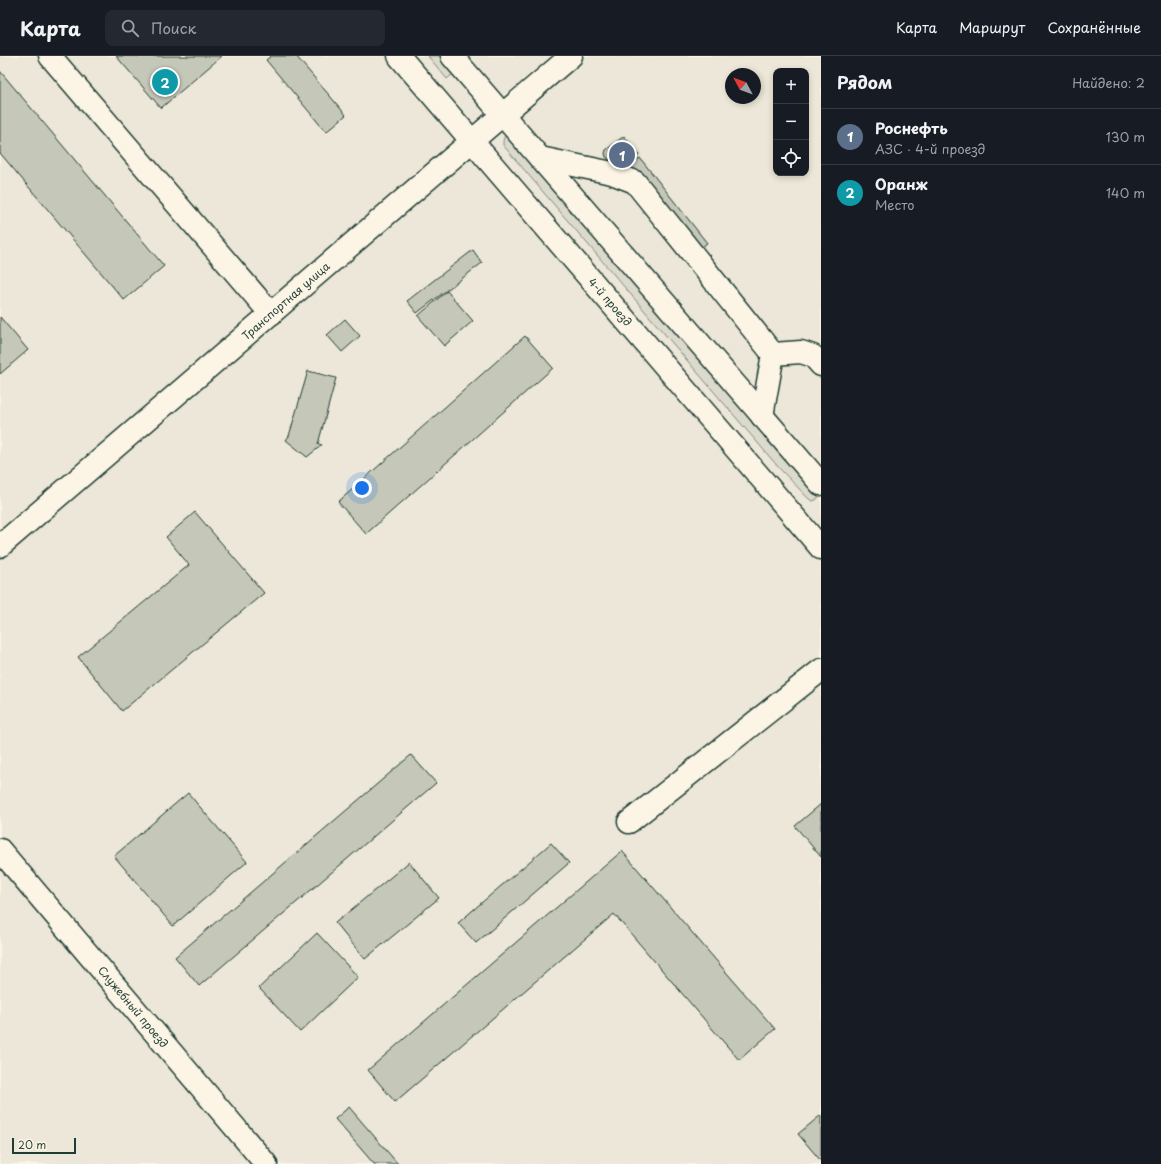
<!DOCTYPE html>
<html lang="ru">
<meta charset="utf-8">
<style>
:root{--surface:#171b24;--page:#242831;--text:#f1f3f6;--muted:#9ea1a6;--line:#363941;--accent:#b45309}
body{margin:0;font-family:"Playpen Sans",sans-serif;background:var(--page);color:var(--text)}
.controls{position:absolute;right:12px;top:12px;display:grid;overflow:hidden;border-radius:8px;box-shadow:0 2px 6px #0003}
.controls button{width:36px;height:36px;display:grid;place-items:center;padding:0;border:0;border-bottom:1px solid var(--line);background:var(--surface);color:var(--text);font:20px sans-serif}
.compass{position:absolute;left:725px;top:12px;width:36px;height:36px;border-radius:50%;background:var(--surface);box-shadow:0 2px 6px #0003;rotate:311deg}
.scale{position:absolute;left:12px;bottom:10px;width:64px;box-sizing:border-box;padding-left:4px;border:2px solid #1f3d34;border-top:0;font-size:11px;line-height:14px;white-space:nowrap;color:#1f3d34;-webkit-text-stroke:3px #fcf5e5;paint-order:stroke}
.you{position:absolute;left:362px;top:432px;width:14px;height:14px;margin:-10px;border:3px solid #fff;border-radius:50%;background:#1a73e8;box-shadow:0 0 0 6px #1a73e833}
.badge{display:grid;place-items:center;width:26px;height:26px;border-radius:50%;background:var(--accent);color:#fff;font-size:13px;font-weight:700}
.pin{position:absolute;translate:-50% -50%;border:2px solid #fff;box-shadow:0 1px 4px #0006}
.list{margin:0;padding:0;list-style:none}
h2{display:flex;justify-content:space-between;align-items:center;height:52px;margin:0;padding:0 16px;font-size:17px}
h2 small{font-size:13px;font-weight:400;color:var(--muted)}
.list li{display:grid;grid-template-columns:26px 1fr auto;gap:12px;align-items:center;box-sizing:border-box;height:56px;padding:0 16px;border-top:1px solid var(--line)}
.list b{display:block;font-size:15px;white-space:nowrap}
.list p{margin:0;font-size:13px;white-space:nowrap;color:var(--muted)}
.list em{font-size:13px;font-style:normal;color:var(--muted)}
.icon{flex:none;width:22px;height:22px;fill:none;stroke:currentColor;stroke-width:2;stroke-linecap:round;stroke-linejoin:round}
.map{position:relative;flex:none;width:821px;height:1108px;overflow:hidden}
header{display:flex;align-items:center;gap:24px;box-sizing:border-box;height:56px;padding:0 20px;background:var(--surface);border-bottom:1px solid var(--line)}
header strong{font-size:19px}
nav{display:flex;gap:22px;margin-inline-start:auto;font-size:14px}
.search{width:280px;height:36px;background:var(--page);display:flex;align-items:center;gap:10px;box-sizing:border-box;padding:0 14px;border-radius:8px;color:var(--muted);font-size:15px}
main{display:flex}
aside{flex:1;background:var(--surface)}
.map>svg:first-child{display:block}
</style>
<header>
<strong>Карта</strong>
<div class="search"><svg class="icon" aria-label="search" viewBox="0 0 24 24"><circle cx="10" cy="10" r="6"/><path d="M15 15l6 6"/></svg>Поиск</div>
<nav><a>Карта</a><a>Маршрут</a><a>Сохранённые</a></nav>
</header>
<main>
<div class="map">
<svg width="821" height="1108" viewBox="0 0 821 1108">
<rect width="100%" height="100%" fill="#fcf5e5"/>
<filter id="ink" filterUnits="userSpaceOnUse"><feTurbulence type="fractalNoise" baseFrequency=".025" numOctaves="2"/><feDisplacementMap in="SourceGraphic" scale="8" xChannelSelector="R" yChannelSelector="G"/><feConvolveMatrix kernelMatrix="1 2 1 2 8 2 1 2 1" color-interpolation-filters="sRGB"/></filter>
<g filter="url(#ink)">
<path fill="#ece7d8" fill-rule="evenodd" d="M0,0H821V1108H0ZM776,15H806V117H776ZM731,18H755V42H731Z"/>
<g fill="#dcdacc" stroke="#7e8c80">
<path d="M428,0H448L459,13L447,23Z"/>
<path d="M507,78L821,438L816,444L812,445L808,442L780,413L503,89C503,85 503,81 507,78Z"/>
</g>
<g fill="#c5c7b9" stroke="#1f3d34">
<path d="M116,0H222L161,52Z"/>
<path d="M271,0H296L346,59L326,76L266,4Z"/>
<path d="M0,15L164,210L124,244L0,97Z"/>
<path d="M624,80L639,99L620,113L613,104H610L606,101L605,97L606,94Z"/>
<path d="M640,102L707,187L687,203L620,117Z"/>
<path d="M473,194L482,207L417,257L407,245Z"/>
<path d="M447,235L473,265L444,290L418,260Z"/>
<path d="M0,261L28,294L0,318Z"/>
<path d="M345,263L360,280L342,296L327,279Z"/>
<path d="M525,280L553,312L366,478L338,446Z"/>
<path d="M308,315L336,322L318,388L322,389L307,401L286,384L289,380Z"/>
<path d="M195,456L264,537L122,655L78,601L189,509L166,481Z"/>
<path d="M411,699L436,727L199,930L175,901Z"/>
<path d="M188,737L247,806L173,870L114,800Z"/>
<path d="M821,748V801L795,770Z"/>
<path d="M551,787L569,807L476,887L458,867Z"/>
<path d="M622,795L775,973L739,1004L614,858L395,1046L368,1014Z"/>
<path d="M409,806L439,842L365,903L335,867Z"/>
<path d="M317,877L358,921L300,976L259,932Z"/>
<path d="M349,1051L398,1108H374L335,1063Z"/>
<path d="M821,1059V1105L798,1078Z"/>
</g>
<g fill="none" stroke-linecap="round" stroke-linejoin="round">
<g stroke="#1f3d34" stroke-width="25">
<g id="minor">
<path d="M50,0L271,258"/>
<path d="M540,102L612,117L635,126L773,298L762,360"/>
<path d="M773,298L801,296L813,300L821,309"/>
<path d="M0,490L571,0"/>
<path d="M629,766L821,614"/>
<path d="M0,794L266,1108"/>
</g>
</g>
<g stroke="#1f3d34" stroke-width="25">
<g id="major">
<path d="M399,0L821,492"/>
<path d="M452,0L821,428"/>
</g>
</g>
<use href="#minor" stroke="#fcf5e5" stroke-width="22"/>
<use href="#major" stroke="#fcf5e5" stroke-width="22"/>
</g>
</g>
<g text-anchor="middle" stroke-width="3.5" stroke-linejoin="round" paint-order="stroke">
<g font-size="11" fill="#1f3d34" stroke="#fcf5e5">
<text transform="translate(286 245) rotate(-41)" y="4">Транспортная улица</text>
<text transform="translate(610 246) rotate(49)" y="4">4-й проезд</text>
<text transform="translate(133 951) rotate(50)" y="4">Служебный проезд</text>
</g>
</g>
</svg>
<div class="controls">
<button>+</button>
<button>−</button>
<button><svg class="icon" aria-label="locate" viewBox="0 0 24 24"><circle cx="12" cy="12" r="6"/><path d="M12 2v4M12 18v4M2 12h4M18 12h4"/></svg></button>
</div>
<svg class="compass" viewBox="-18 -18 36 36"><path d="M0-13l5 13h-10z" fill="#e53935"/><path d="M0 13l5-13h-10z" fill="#9ea1a6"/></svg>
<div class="scale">20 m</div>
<div class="you"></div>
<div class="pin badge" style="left:622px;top:99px;background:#5c6f8a">1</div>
<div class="pin badge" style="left:165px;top:26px;background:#0f9aa8">2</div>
</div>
<aside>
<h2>Рядом<small>Найдено: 2</small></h2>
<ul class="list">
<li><span class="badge" style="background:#5c6f8a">1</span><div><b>Роснефть</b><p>АЗС · 4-й проезд</p></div><em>130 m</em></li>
<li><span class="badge" style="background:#0f9aa8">2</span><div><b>Оранж</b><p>Место</p></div><em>140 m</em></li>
</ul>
</aside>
</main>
